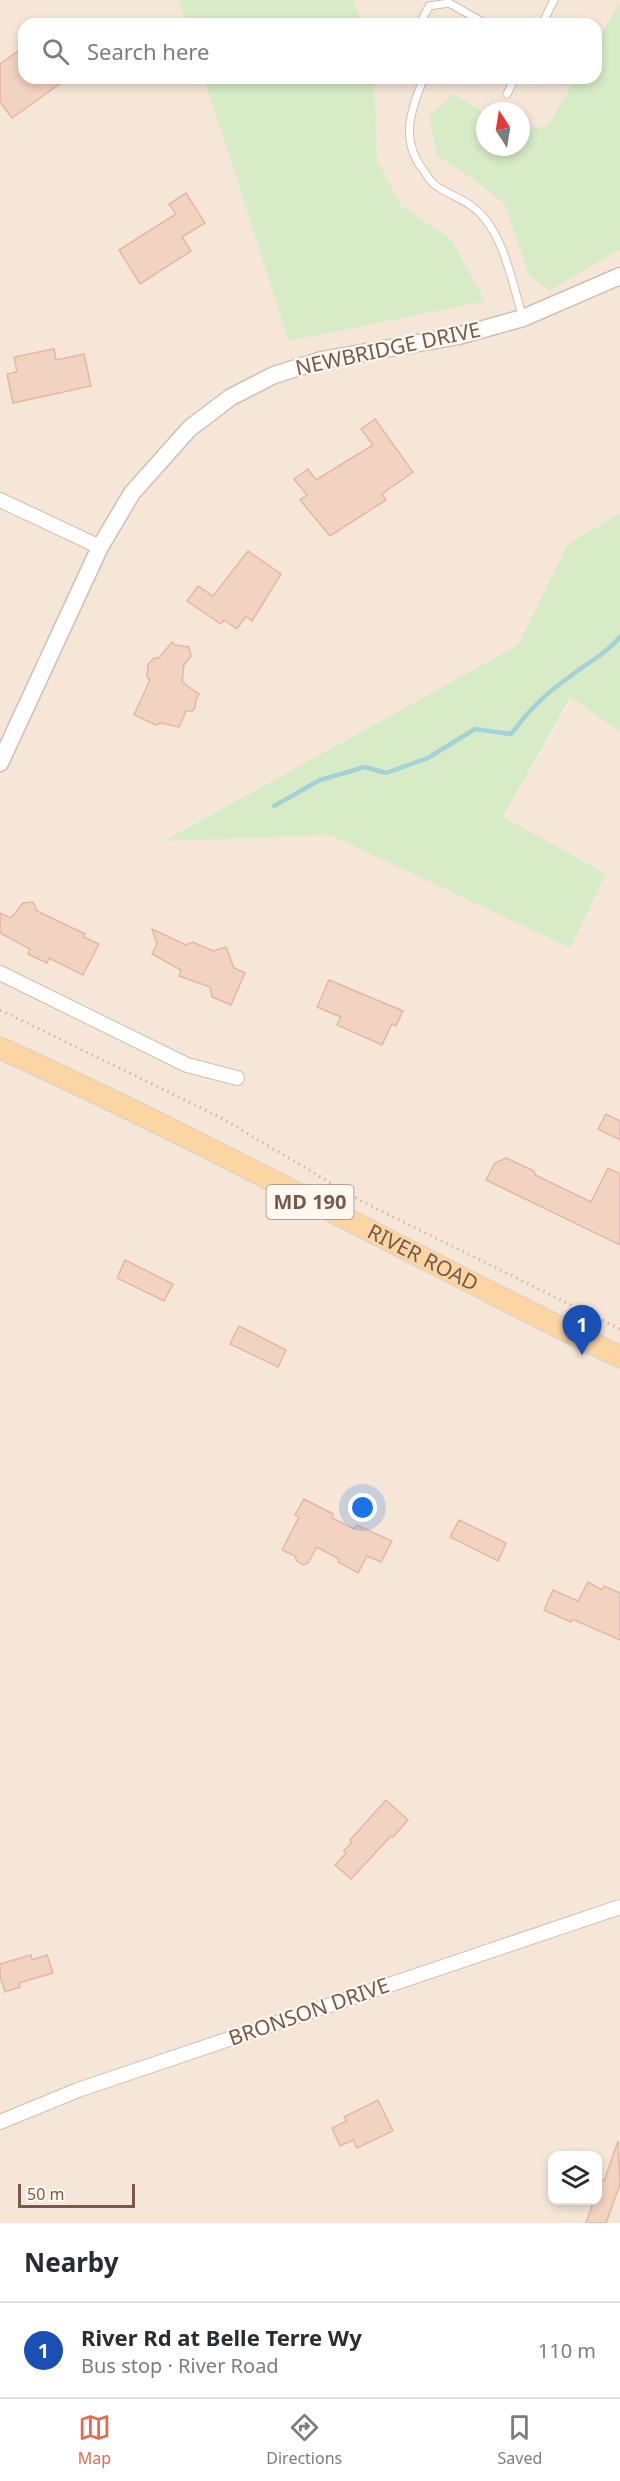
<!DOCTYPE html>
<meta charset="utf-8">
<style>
:root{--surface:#fff;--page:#f7f7f7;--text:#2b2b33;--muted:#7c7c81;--line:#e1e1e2;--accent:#e66a4f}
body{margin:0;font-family:"Noto Sans",sans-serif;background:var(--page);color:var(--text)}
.controls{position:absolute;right:18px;bottom:18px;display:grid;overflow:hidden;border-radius:12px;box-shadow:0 3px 9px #0003}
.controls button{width:54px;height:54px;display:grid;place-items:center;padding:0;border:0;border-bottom:2px solid var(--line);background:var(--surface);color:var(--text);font:30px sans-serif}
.compass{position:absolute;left:476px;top:102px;width:54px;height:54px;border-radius:50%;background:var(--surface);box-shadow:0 3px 9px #0003;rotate:348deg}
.scale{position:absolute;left:18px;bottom:15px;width:117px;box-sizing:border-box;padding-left:6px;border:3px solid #785a4c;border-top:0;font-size:16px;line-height:21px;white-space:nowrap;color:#785a4c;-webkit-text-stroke:4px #fff8f0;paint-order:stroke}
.you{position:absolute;left:363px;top:1508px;width:21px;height:21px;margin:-15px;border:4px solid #fff;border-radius:50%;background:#1a73e8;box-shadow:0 0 0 9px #1a73e833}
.badge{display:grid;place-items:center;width:39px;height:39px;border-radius:50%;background:var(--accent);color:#fff;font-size:20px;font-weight:700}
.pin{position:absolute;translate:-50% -50px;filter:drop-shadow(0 2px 3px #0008)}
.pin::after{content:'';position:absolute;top:32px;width:21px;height:18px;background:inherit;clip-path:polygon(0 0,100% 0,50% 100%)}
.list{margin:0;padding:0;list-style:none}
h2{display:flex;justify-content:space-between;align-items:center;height:78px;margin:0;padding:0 24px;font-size:26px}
h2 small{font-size:20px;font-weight:400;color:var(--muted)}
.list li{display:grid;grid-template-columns:39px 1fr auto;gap:18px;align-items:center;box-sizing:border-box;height:96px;padding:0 24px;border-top:2px solid var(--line)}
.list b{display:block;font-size:22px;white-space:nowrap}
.list p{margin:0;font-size:20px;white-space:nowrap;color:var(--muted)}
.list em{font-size:20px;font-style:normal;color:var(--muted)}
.icon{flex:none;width:33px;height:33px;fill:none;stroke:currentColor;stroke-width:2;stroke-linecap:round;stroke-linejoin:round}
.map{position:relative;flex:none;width:620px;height:2223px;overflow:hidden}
.search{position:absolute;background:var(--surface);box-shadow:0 3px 9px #0003;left:18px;right:18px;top:18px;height:66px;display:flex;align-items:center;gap:15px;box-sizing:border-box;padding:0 21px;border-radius:18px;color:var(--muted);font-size:22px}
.sheet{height:174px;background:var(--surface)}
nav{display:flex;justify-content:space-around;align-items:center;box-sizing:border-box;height:84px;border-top:2px solid var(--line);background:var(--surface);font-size:16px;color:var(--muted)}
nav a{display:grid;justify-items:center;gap:3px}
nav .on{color:var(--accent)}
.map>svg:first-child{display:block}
</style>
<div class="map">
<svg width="620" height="2223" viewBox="0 0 620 2223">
<rect width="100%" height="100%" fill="#fdf4e9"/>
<path fill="#f5e6d8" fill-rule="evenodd" d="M0,0H620V513L568,544L518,645L164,840L330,835L570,948L606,874L503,818L572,697L620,732V2223H0ZM24,24H596V78H24ZM485,111H521V147H485ZM552,2156H598V2200H552Z"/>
<g fill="#d7ebc7">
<path d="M179,0H353L363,24H187Z"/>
<path d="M620,2V249L549,291L529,275L505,204L476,181L437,155L429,116L454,94L485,113V147H521V129L548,126L576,78H596V43Z"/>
<path d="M204,78H374L377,160L401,206L451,239L485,301L289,341Z"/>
<path d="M620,513V732L571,697L503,817L606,874L570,948L330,835L163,841L518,645L568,544Z"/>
</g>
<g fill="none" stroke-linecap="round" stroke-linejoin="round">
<path stroke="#a3d3d9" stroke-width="4.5" d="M274,806L320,780L365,767L386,773L428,758L475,729L511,734C530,709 546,693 572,675C589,662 607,653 620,637"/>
</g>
<g fill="#f2d2c1" stroke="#e5b8a1" stroke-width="1.5">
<path d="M24,47V78H68L12,118L0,102V64Z"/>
<path d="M186,193L205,223L182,237L191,251L140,284L119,250L176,214L169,204Z"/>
<path d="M54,349L56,360L84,354L91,386L13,403L7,374L17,372L14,357Z"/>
<path d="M375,419L413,472L382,494L386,500L330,536L300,500L307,495L294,479L308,469L316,480L373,445L361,429Z"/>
<path d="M248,551L281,574L252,621L246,616L237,629L224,620L221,624L187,601L198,586L213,596Z"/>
<path d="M172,642L175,645L189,647L191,656L184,665L182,682L199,694L196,700L195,708L192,711H186L179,727L161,723L156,725L134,715L150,680L147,677L148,664L154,658H159Z"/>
<path d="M33,902L37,911L85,934L84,937L99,944L83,975L49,958L47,963L28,954L30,949L0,933V913L11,918L23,903Z"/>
<path d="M152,929L186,945L193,942L213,951L226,947L234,968L245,973L231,1005L212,997L210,987L179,976L181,970L152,954L157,944Z"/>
<path d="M329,980L403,1011L396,1026L392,1024L382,1045L337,1025L341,1017L317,1007Z"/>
<path d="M606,1114L620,1121V1140L598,1129Z"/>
<path d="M506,1158L534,1171L535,1175L591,1202L608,1168L620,1174V1245L486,1180L495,1163Z"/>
<path d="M125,1260L173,1284L164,1301L117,1278Z"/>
<path d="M239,1326L286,1350L278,1367L230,1344Z"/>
<path d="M304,1499L333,1514L332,1518L354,1529L357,1525L392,1541L381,1562L367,1556L358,1573L338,1562L339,1559L317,1547L308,1563L303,1565L297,1561L295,1556L282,1550L299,1517L295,1515Z"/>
<path d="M459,1520L506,1543L498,1561L450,1537Z"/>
<path d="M588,1582L602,1590L604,1586L620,1593V1640L572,1619L571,1622L544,1610L553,1590L578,1601Z"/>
<path d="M386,1800L408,1820L393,1837L391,1836L351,1879L335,1865L346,1853L344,1851L352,1842L350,1840Z"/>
<path d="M31,1955L32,1960L47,1955L53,1973L19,1983L20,1987L5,1992L0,1976V1964Z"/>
<path d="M378,2100L393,2131L357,2148L353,2140L340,2146L332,2128L347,2121L344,2117Z"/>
<path d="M618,2141L620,2184L606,2223H586L594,2200H597V2179L604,2181Z"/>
</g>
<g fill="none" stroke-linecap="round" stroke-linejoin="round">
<g stroke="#d2beb1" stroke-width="9">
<g id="service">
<path d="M420,24L429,6L449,3L486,24"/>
<path d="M542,24L554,0"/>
<path d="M423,80C410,112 400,141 424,171C427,176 431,182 435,185C453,198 469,199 485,219C506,245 513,286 523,318"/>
<path d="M423,80L452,78"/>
<path d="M507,94L515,78"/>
</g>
</g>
<g stroke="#d2beb1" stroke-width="16">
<g id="minor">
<path d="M0,500L100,547"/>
<path d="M0,973L187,1065L237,1078"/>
<path d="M0,2122L78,2090L620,1907"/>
</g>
</g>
<g stroke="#d2beb1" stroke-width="19">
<path id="tertiary" d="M0,763L100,547L132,493L190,428L231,397L274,375L322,360L458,336L523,318L620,276"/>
</g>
<g stroke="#d9d1cd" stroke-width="23">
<g id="primary">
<path id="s1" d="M0,1048C210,1143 412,1256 620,1357"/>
</g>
</g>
<path stroke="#d8b5a3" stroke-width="3" stroke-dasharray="1.5 4.5" stroke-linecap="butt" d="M0,1010L218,1116L363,1202L620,1329"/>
<use href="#service" stroke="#fff" stroke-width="7"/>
<use href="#minor" stroke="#fff" stroke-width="14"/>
<use href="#tertiary" stroke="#fff" stroke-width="16"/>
<use href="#primary" stroke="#fbd6a3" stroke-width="21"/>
</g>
<g text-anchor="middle" stroke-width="4.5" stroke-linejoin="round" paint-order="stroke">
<rect fill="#fff8f0" stroke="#a0897d" stroke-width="1.5" x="266.5" y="1185" width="87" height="34" rx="4.5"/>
<g font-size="20" font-weight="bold" fill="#785a4c">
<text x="310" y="1209">MD 190</text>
</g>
<g font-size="21" fill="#785a4c" stroke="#fff8f0">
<text transform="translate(388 349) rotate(-12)" y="7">NEWBRIDGE DRIVE</text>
<text dy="7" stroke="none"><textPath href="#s1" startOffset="472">RIVER ROAD</textPath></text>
<text transform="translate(309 2012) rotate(-19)" y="7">BRONSON DRIVE</text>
</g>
</g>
</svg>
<div class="controls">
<button><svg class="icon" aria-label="layers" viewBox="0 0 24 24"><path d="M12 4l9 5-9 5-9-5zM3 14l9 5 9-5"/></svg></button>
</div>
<svg class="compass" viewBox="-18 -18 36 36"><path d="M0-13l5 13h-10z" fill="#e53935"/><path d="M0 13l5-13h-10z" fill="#7c7c81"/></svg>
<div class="scale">50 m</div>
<div class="you"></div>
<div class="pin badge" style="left:582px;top:1355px;background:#1a4fb4">1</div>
<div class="search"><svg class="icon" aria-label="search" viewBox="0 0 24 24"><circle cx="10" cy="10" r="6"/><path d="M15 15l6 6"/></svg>Search here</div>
</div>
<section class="sheet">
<h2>Nearby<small></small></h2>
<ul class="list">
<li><span class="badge" style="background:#1a4fb4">1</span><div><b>River Rd at Belle Terre Wy</b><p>Bus stop · River Road</p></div><em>110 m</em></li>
</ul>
</section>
<nav>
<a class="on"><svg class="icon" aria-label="map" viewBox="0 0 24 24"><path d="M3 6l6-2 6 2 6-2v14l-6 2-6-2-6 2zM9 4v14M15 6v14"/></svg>Map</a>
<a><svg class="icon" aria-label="directions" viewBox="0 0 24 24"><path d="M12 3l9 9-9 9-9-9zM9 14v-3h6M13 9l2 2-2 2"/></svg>Directions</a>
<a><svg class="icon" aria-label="saved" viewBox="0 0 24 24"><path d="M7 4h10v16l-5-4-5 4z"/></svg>Saved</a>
</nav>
